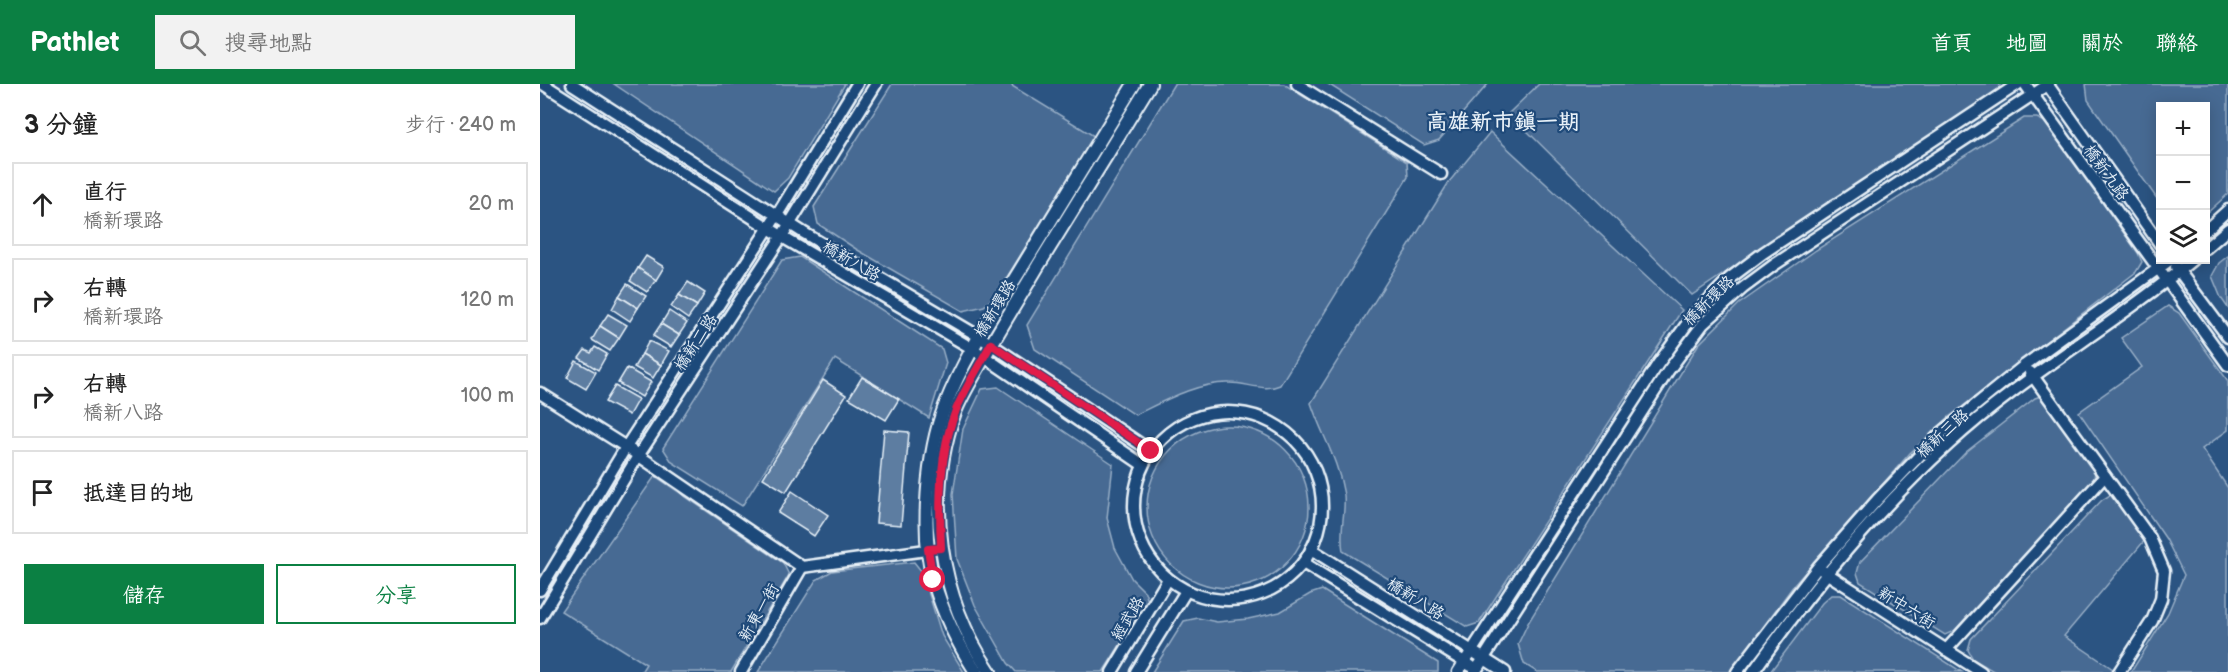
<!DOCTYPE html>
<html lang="zh-TW">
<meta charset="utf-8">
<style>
:root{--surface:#fff;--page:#f2f2f2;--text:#222;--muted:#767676;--line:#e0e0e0;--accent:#0b8043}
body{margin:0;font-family:"Balsamiq Sans","LXGW WenKai TC",sans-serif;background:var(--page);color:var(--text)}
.controls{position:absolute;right:18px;top:18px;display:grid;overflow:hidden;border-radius:0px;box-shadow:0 3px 15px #0003}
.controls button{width:54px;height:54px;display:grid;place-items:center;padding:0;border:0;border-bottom:2px solid var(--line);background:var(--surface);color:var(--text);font:30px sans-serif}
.stop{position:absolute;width:18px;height:18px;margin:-14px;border:4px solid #e11d48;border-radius:50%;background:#fff}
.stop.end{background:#e11d48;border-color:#fff;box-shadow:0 2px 6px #0008}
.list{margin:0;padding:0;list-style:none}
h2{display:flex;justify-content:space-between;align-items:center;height:78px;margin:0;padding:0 24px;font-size:26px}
h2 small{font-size:20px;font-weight:400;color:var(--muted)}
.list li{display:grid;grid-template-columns:39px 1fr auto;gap:18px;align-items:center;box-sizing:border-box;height:84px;margin:0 12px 12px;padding:0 12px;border:2px solid var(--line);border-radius:0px}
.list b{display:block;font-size:22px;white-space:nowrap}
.list p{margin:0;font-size:20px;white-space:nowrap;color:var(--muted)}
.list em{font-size:20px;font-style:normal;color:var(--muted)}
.actions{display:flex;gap:12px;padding:18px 24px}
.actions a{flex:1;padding:14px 0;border:2px solid var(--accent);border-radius:0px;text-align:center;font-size:21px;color:var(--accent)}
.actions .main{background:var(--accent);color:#fff}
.icon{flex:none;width:33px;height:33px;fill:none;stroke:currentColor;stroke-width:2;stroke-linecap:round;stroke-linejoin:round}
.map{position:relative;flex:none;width:1688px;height:588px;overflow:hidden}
header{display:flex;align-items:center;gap:36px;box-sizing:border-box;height:84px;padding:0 30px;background:var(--accent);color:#fff}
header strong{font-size:28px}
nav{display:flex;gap:33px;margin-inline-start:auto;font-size:21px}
.search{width:420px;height:54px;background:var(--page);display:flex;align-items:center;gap:15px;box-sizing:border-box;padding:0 21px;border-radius:0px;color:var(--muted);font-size:22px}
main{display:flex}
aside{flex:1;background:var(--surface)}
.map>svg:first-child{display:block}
</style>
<header>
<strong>Pathlet</strong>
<div class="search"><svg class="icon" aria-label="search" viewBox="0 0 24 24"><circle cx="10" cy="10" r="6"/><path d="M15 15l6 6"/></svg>搜尋地點</div>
<nav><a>首頁</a><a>地圖</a><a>關於</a><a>聯絡</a></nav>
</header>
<main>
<aside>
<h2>3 分鐘<small>步行 · 240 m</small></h2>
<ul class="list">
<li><svg class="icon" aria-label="ahead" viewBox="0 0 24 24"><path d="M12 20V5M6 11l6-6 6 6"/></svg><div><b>直行</b><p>橋新環路</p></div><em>20 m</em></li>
<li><svg class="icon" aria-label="right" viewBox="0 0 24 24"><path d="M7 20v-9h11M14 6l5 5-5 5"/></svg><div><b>右轉</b><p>橋新環路</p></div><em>120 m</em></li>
<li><svg class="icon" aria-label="right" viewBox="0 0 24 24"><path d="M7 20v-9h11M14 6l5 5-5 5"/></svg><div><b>右轉</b><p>橋新八路</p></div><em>100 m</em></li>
<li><svg class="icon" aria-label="arrive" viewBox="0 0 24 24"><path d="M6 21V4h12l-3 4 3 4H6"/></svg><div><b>抵達目的地</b></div></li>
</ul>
<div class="actions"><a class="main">儲存</a><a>分享</a></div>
</aside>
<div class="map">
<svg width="1688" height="588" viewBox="0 0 1688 588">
<rect width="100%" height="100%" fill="#2b5482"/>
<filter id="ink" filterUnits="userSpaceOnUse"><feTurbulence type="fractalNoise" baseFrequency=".0167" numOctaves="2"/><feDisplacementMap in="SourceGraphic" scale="12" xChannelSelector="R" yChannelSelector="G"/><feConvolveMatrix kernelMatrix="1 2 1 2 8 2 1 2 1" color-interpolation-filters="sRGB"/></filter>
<g filter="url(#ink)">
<g fill="#476b93" stroke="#98aec6" stroke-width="1.5">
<path d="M74,0H305L248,94L234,107Z"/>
<path d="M352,0H473L472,2L554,52L456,211L444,222L423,227L316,165L278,140L274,123Z"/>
<path d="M634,0H744L867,78L868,93L740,301C725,308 707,299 690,299C657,298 624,317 595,331L495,265L487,241Z"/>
<path d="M788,0H948L899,56L884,61Z"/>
<path d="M999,0H1460L1459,6L1152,211L969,29Z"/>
<path d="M1546,0H1688V110L1666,130V22H1620V119L1548,16Z"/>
<path d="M1484,34H1497L1505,38L1598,169L1602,178L1596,188L1409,333L1370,369L1254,501L1190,588H997L984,580L978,560L988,539L1158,261L1199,220L1276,166Z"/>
<path d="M950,48L1142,226L939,539L927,543L803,467C799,446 806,429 804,411C798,375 782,352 771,319L909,98Z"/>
<path d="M1688,172V224L1681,214L1672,192L1679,179Z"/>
<path d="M260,173L402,265L406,279L389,334L295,275L202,422L132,378L123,364L242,176Z"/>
<path d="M1628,222L1639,229L1688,297V346L1662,365L1688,404V588H1591L1628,529L1644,491L1626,455L1539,328L1602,283L1581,254Z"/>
<path d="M458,303L573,380L567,434L575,464L592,495L605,508L608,517L563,588H476L468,579L435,521L417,475L413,410L423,345L442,305Z"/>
<path d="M1501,312L1555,386L1554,395L1414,547L1405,551L1320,498L1317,489L1320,478L1426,368L1495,314Z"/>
<circle cx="688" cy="423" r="81"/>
<path d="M115,392L243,479L249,491L191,588H101L106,580L21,527Z"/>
<path d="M1570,411L1577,413L1605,456L1524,552L1573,585L1570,588H1455L1433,575L1428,566L1431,555L1562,416Z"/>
<path d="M374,478L382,488L402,552L424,588H218L276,496L292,487Z"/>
<path d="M782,506L898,579V588H612L644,537L658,534L677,538L708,535L740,528L770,510Z"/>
<path d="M1291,511H1301L1422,588H1230L1282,519Z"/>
</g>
<g fill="#5d7da1" stroke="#e8f1f8" stroke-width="1.5">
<path d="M106,172L124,183L116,196L98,184Z"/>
<path d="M98,184L116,196L107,208L90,197Z"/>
<path d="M148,198L165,209L157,222L139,211Z"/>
<path d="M87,200L106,212L98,224L79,212Z"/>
<path d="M139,211L157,222L148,235L131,223Z"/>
<path d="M79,212L98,224L90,237L72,225Z"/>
<path d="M129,227L147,239L139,251L121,240Z"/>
<path d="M68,230L87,241L79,254L60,242Z"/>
<path d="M121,240L139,251L131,263L113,252Z"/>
<path d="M60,242L79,254L70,267L52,256Z"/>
<path d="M109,257L129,267L121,281L102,270Z"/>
<path d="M55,263L67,270L58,286L39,274L45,266L51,269Z"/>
<path d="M102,270L121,281L113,294L94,283Z"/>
<path d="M36,277L56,288L46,305L27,294Z"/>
<path d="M87,284L111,298L102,313L78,299Z"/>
<path d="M322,293L359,315L346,336L309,314Z"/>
<path d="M283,296L306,311L246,408L223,394Z"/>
<path d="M75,302L98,315L89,331L65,318Z"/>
<path d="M344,346L369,348L361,441L336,439Z"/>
<path d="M252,407L288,431L274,452L238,429Z"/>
</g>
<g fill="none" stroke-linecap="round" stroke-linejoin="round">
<g stroke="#e8f1f8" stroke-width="15">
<g id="minor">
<path d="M3,0L249,157L433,265L603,381"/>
<path d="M32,0L264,149L440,253L611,367"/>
<path d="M757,0L901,90"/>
<path d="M1485,0L1688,281"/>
<path d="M1507,0L1620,160"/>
<path d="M1666,146L1688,126"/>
<path d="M1666,164L1688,145"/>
<path d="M1636,183L1688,253"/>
<path d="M1490,288L1610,454L1624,487L1621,515L1612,537L1579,588"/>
<path d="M0,309L86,363L262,483L401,464"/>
<circle cx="688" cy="422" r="94"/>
<path d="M771,465L965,588"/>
<path d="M763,479L931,582"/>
<path d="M1283,487L1441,588"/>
<path d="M0,506L86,363L237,131L317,0"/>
<path d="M0,534L98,372L242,152L336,0"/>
<path d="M1406,566L1565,392"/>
<path d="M201,588L262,483"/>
<path d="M572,588L628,495"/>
<path d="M596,588L646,507"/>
<path d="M918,588L1118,280L1152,233L1190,194L1223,169L1478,0"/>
<path d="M935,588L1128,287L1163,240L1203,204L1234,181L1509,0"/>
<path d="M1197,588L1278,483L1337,416L1400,350L1485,281L1630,176"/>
<path d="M1213,588C1270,507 1335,427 1409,360C1484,291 1575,241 1652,176"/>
</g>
</g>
<g stroke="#e8f1f8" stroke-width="16">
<g id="tertiary">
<path d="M436,588C418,560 403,530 394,498C380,451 387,368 405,322C425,270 458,223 487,175C523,117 558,58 594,0"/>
<path d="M450,588C399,513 384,415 415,328C421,313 430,298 438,284C457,249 478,216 498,182C536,121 573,61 610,0"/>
</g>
</g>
<use href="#minor" stroke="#1f4a7a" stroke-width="10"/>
<use href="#tertiary" stroke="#1f4a7a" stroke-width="12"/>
</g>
</g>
<g fill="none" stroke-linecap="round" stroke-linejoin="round" filter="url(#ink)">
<path stroke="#e11d48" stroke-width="8" d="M393,496L388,465L401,464C399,418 399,369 416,326C426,303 439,282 451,260L611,367"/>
</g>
<g text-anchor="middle" stroke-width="4.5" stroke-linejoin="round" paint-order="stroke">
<g font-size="16" fill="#e8f1f8" stroke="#1f4a7a">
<text transform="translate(1567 88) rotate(54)" y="6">橋新九路</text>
<text transform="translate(312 176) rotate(30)" y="6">橋新八路</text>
<text transform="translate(1168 216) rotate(-44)" y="6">橋新環路</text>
<text transform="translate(454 224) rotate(-59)" y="6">橋新環路</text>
<text transform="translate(155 258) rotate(-57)" y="6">橋新二路</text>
<text transform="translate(1402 349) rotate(-42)" y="6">橋新三路</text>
<text transform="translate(876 514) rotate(32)" y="6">橋新八路</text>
<text transform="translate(1367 523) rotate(32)" y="6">新中六街</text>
<text transform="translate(218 528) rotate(-60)" y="6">新東一街</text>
<text transform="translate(587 534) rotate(-59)" y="6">經武路</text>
</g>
<g font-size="22" font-weight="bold" fill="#e8f1f8" stroke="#1f4a7a">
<text x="963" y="45">高雄新市鎮一期</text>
</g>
</g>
</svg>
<div class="controls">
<button>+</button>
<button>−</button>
<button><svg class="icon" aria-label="layers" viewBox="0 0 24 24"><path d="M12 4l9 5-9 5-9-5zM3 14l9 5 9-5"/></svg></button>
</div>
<div class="stop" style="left:393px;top:496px"></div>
<div class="stop end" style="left:611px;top:367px"></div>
</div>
</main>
